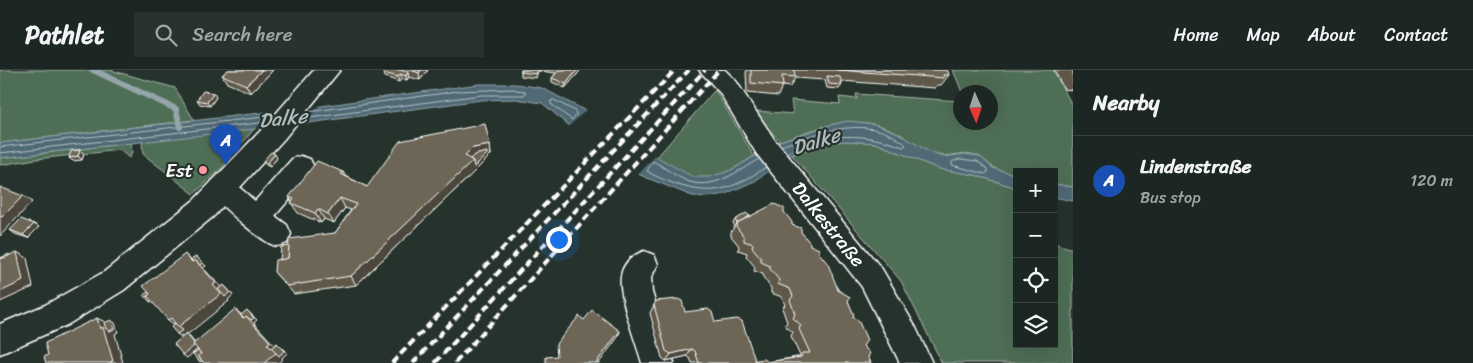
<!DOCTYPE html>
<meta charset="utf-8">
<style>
:root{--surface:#1c2622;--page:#29322f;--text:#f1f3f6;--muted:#a0a5a5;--line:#3a4340;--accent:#1a73e8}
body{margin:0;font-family:Sriracha,sans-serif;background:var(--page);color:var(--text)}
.controls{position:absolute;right:15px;bottom:15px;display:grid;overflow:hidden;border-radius:0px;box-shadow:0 5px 20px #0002}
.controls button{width:45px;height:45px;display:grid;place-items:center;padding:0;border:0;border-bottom:1px solid var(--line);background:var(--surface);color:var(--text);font:25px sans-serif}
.compass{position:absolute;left:953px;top:15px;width:45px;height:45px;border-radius:50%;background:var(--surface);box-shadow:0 5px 20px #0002;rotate:177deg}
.you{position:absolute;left:558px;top:169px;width:18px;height:18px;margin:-12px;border:4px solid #fff;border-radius:50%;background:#1a73e8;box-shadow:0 0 0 8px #1a73e833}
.badge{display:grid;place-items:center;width:32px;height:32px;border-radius:50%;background:var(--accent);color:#fff;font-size:16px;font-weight:700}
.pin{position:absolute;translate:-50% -41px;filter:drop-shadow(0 1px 2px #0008)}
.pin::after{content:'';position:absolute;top:26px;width:18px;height:15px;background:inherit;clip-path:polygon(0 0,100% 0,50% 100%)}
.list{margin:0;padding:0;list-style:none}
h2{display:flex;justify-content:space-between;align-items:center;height:65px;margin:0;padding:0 20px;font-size:21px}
h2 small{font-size:16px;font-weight:400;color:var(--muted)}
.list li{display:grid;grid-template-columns:32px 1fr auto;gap:15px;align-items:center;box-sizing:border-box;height:90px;padding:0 20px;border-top:1px solid var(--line)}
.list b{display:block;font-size:19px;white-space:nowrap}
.list p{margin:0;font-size:16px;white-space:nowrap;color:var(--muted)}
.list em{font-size:16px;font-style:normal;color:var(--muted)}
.icon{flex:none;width:28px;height:28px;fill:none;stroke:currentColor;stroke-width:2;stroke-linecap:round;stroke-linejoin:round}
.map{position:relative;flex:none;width:1073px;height:293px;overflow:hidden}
header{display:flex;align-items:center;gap:30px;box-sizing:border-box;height:70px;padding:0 25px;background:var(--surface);border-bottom:1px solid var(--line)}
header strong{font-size:24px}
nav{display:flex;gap:28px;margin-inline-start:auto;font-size:18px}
.search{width:350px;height:45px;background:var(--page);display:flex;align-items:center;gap:12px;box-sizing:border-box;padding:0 18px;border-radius:0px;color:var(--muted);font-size:19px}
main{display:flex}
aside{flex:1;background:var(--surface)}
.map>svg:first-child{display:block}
</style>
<header>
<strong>Pathlet</strong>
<div class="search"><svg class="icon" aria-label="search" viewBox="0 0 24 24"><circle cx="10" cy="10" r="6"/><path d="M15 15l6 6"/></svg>Search here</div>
<nav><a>Home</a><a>Map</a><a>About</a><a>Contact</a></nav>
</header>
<main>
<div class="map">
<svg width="1073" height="293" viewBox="0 0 1073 293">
<rect width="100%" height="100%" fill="#26332d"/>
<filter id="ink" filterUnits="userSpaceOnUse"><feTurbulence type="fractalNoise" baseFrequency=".02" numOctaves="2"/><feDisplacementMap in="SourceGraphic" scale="10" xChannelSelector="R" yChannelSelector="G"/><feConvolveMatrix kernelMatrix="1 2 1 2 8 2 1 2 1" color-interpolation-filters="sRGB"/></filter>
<g filter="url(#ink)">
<g fill="#506e56" stroke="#a8b6aa">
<path d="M0,0H110L175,18L194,50L0,73Z"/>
<path d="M953,0H1053L1073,37V117L1054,114V102H1017V105C1010,103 1001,102 995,98C987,94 982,86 972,84C957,81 949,90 931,83C919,79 909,69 898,63C856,41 821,57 780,71L765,55L757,41L793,44L791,30L840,34L839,27L857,29L856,24L960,31L961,52H991V22H962Z"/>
<path d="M715,20L754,86C737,97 713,113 692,107C679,103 668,94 657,87Z"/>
<path d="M255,58L219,101L194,124L143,84L142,71Z"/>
<path d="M847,71L876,73L939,99L975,105L1017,118V274H1054V173L1073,179V293H942L901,211L792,85L824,73Z"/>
<path d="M131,73L132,83L129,88L120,80L36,89L0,95V88Z"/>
</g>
<g fill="#4f6974" stroke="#95a5ac">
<path d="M479,14H516L542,18L584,40L657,87L693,107H709L726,102L735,98L780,71L830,55L848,51L875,54L888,59L898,63L929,82L943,87L965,84L979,86L993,98L1017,105V118L975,105L939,99L876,73L847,71L824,73L793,84L755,111L725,124L708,127L692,126L640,105L572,58L542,33L516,29L481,30L308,53L0,88V73L321,36Z"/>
<path d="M1054,114L1073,117V131L1054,127Z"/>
</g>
<g fill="#26332d">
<path d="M321,33L303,56L254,61L274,38Z"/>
<path d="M587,39L597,46L657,84L637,106L567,58Z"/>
</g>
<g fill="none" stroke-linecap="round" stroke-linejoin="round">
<g stroke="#b9c3c7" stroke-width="1">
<path d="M554,30L575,41L576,45L572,50L551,34V31Z"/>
<path d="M302,49L481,25H524L526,22L513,19L458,21L308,42"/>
<path d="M781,76C820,62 870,43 906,75L903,77C864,62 824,62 787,83"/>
<path d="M0,77L273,46"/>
<path d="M0,83L267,52"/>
<path d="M759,89C738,101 713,121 687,111C675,106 664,97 653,91L647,101C655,107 666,110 675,114C714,127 733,119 766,97"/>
<path d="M960,89L977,91L988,99V102L985,104L952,95V92Z"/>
</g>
<path stroke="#95a5ac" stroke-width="6" d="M93,0L176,39L180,57"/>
<g stroke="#fff" stroke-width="3">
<g id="minor">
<path d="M699,0H725L736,11L774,69L882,199L916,258L932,293H900L862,217L756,83L720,23Z"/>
<path d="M301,86L310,89L314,97L310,105L275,146L287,155L291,164L287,173C284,174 279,176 276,176C265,175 213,130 208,119L212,111C230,105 242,120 255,131L292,89Z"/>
<path d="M644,181L654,185L658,194L651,208L652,222L674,293H642C636,272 618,226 621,206C623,193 633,185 644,181Z"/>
</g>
</g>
<g stroke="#fff" stroke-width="3">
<path id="major" d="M314,0H340L284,69L214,146L124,220L67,255L0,284V254L45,235L104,202L194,130L266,55Z"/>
</g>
<use href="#minor" fill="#26332d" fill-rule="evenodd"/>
<use href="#major" fill="#26332d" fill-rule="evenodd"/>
<g stroke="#fff" stroke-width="4" stroke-dasharray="8 4" stroke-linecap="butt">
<path d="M392,293L675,0"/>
<path d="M413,293L689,0"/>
<path d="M435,293L705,0"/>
<path d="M455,293L719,0"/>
</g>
</g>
<g fill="#5e584a" stroke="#fff">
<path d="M228,0H273L251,23L227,13L222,5Z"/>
<path d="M386,0H428L420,10L409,7L407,10L402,9L399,12L385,7L384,3Z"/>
<path d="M521,0H579V2L565,18L552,12V8L556,3L538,1L536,8L521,6Z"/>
<path d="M747,0H942L949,5L941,15H937L935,18L841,11L842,15L839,19L827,18L825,10L795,8L790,17L782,16L778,26L747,23L746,2Z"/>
<path d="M1054,0H1073V20L1064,19Z"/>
<path d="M216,27L210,36L200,34L197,30Z"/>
<path d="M490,75L491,85L488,86V88L474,102L356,215L294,224L274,202L280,190L289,176L335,163L351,140L345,138L334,153L324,149L321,153L298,143L291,133L292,132L289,127L343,102L346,106L367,117Z"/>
<path d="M84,84L82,90L73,91L69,88Z"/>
<path d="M277,88L270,97L266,95L263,91Z"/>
<path d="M784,142L792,155L801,162L810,175L819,183L838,220L848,231L863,276L871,293H692L690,288L687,286L666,291L662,288L650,243L654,235L685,242L715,252L755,291L757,290L768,292L797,287L800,286L791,266L793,262L785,256L787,252L782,238L785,235L782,227L771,223V218L763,207V204L754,201L755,197L746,186L747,183L738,180L739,176L731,166V162L735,156L733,153L735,150L750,146Z"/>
<path d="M39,157L28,168L15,164L10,160Z"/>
</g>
<g fill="#4c473c" stroke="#fff">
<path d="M262,0H273L251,23L246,15Z"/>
<path d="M421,0H428L420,10L419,3Z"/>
<path d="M577,0H579V2L565,18L566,14Z"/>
<path d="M408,2L409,7L407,10L406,6Z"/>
<path d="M400,4L402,9L399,12L398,7Z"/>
<path d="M214,23L216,27L210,36L207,32Z"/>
<path d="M490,75L491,85L488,86V88L474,102L356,215L351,206L474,89L468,94L465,86L473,78Z"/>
<path d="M80,80L84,84L82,90L78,86Z"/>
<path d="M275,84L277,88L270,97L267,93Z"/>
<path d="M23,126L32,132L0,166V146Z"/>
<path d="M340,128L345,138L334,153L328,144Z"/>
<path d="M318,139L324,149L321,153L315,143Z"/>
<path d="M34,154L39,157L28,168L23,165Z"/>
<path d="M17,182L27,188L33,217L0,232V222Z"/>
<path d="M185,184L193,192L196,186L206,196L203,198L224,220V215L233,225L228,230L229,231L188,264L187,263L181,267L177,264L178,257L168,250L201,200Z"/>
<path d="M235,239L243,246L247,240L257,250L254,253L277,278V273L287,283L282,288L283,289L278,293H264L243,248Z"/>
<path d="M97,248L109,254L111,250L115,253L118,262L115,264L123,293H110Z"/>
<path d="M620,261L618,267L599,293H596Z"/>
<path d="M186,264L190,267L199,278L187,288L183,285Z"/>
<path d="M692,279L687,286L666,291L671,284Z"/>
</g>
<g fill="#6d6656" stroke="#fff">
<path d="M228,0H262L246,15L222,5Z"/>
<path d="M386,0H400L408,2L406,6L400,4L398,7L384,3Z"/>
<path d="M410,0H421L419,3Z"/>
<path d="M521,0H537L536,4L521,2Z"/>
<path d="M559,0H577L566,14L552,8Z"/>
<path d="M751,0H794L795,7L782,6L783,16L751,13Z"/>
<path d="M837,0H942L948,1L949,5H943L944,8Z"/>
<path d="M827,6L840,7L842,15L829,14Z"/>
<path d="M203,21L214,23L207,32L197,30Z"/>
<path d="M485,54L490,75L473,78L465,86L473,91L351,206L287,216L274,202L275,190L288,188L289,169L335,163L356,134L340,128L328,144L318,139L315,143L291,133L294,129L289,127L317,91L343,102L341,104L367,117L400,71Z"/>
<path d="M80,80L78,86L69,88L71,81Z"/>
<path d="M271,82L275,84L267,93L263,91Z"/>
<path d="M487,82V84L474,97L473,91L470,89L474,85Z"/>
<path d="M0,117L23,126L2,147L0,146Z"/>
<path d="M774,134L784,138V142L792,152V155L801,158V162L810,173V175L819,179V183L828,194L838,220L850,227L848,231L854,245L852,247L858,250L867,270L863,276L870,283L868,287L871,293H699L695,281L692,279L671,284L666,281L654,235L656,231L678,229L682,231L685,242L708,239L712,242L715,252L737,249L742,251L756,293L757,290L764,289L768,292L801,287L802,283H810L799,259L801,255L793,248L795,244L790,230L793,226L790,219L778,214L779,210L770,199V196L761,192V188L752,177L753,174L744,171V167L736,156L737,153Z"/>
<path d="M746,143L750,146L737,153L735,150Z"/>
<path d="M21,149L34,154L23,165L10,160Z"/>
<path d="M289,176L288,188L280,190L281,177Z"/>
<path d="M17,182L23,211L0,222V189Z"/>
<path d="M9,184V186L0,189V188Z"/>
<path d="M185,184L192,192L195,190L216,213L213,215L221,224L178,257L171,248L168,250L147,226L150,224L143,216Z"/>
<path d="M196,186L203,193L200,195L195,190L193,192L191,190Z"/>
<path d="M224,215L230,222L225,227L218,219Z"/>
<path d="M148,222L150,224L147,226L152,231L150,232L144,225Z"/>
<path d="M235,239L243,248L246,246L270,272L267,274L276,283L264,293H204L198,286L201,284L193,274Z"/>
<path d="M247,240L254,248L251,250L246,246L244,248L241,245Z"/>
<path d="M592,240L620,261L596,293H546V287L557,286L556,274L579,246L584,250Z"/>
<path d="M97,248L100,259L103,257L113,291L110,292V293H46L44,287L48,285L45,273Z"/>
<path d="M111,250L114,259L110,261L106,259L104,253Z"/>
<path d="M175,253L178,257L183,260L177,264L171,257Z"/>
<path d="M186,264L194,273L193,274L194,276L183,285L174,274Z"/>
<path d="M277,273L284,281L279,286L271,278Z"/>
<path d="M198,280L201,284L198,286L202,291L200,292L193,284Z"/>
</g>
</g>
<circle fill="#ff9aa2" stroke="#26332d" stroke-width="2" cx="203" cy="100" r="5"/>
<g text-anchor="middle" stroke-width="4.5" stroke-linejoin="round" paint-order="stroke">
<g font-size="19" fill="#fff" stroke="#26332d" text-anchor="end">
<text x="193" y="107">Est</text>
</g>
<g font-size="19" fill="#fff" stroke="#26332d">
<text transform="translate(829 154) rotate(51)" y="7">Dalkestraße</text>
</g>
<g font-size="20" font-style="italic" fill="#b0bcc0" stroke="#26332d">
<text transform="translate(283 48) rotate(-6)" y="7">Dalke</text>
<text transform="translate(816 71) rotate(-17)" y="7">Dalke</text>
</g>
</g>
</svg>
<div class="controls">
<button>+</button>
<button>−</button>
<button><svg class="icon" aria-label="locate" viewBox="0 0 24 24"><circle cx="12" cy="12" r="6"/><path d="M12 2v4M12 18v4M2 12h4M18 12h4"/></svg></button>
<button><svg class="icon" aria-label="layers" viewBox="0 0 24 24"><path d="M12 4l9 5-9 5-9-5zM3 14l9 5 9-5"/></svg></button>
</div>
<svg class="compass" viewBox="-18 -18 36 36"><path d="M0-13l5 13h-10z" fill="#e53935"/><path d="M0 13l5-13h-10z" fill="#a0a5a5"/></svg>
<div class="you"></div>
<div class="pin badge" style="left:226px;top:95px;background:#1a4fb4">A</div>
</div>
<aside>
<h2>Nearby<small></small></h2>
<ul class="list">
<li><span class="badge" style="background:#1a4fb4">A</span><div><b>Lindenstraße</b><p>Bus stop</p></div><em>120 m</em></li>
</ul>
</aside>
</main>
